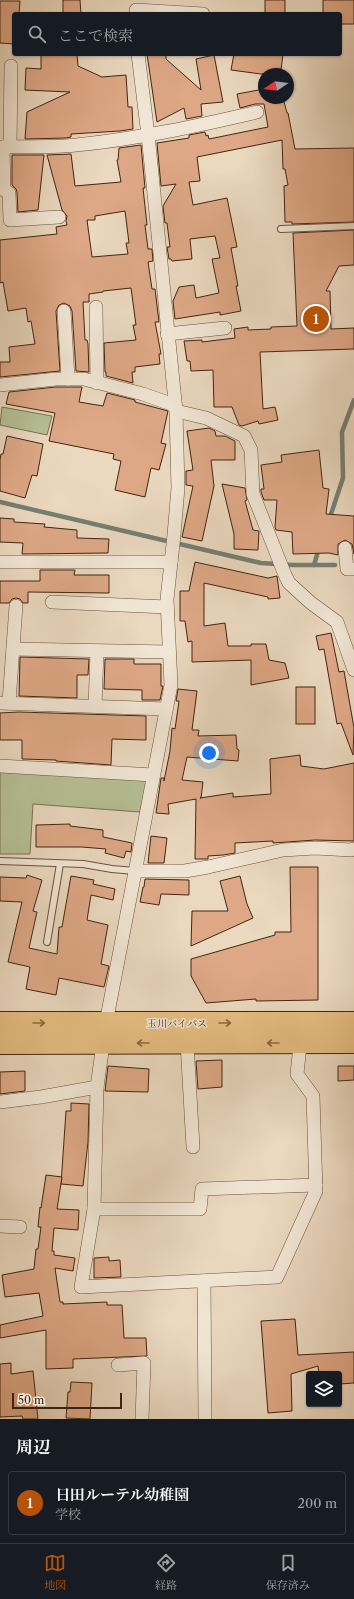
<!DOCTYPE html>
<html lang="ja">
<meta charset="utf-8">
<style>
:root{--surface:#171b24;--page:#20242c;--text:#f1f3f6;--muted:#9ea1a6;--line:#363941;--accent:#b45309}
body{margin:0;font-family:"Libre Caslon Text","Noto Serif JP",serif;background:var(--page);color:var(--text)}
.controls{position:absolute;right:12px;bottom:12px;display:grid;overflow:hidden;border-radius:4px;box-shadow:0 1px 3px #0004}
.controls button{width:36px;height:36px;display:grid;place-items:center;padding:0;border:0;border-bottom:1px solid var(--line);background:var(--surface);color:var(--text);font:20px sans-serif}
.compass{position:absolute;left:258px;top:68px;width:36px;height:36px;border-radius:50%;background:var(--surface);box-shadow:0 1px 3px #0004;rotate:257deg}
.scale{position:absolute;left:12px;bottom:10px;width:110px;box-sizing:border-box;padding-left:4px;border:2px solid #422510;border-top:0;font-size:11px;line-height:14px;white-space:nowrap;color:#422510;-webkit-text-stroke:3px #f1e6d5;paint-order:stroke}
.you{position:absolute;left:209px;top:753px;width:14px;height:14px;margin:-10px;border:3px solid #fff;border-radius:50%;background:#1a73e8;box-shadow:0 0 0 6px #1a73e833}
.badge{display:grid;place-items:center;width:26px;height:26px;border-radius:50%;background:var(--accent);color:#fff;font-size:13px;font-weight:700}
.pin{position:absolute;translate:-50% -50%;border:2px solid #fff;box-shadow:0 1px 4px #0006}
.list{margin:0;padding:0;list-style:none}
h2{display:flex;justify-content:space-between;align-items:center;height:52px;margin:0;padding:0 16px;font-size:17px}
h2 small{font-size:13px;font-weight:400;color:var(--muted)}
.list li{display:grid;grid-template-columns:26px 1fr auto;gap:12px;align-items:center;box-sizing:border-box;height:64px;margin:0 8px 8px;padding:0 8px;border:1px solid var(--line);border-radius:4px}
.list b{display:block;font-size:15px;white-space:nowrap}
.list p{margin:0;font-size:13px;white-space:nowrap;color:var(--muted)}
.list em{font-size:13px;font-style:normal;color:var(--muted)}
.icon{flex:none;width:22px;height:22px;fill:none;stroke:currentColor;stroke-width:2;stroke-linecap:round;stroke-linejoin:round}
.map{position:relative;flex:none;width:354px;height:1419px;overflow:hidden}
.search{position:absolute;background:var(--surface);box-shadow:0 1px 3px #0004;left:12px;right:12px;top:12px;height:44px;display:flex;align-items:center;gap:10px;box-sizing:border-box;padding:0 14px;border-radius:4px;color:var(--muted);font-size:15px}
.sheet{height:124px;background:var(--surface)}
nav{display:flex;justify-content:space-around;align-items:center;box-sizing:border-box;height:56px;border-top:1px solid var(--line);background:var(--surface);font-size:11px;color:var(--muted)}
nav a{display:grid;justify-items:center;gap:2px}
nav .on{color:var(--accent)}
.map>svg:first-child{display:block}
</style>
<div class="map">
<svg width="354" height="1419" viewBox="0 0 354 1419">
<rect width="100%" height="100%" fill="#ead8bf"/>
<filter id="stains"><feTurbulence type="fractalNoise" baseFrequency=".005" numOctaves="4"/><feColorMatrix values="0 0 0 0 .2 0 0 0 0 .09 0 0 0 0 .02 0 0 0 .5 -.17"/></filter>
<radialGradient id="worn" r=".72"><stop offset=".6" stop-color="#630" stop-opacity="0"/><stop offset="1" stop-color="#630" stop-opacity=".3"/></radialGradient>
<g fill="#b5bf94" stroke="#7c7252">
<path d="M2,407L52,416L47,435L0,425Z"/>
<path d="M0,770L147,779L140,812L33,804L30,854H0Z"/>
</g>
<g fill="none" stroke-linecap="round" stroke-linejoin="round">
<g stroke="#767e73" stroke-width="4.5">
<path d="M0,502L261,563L293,565H335"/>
<path d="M329,520L343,478L342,432L354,400"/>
<path d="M314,565L319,548"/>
</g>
</g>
<g fill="#dea886" stroke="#422510" fill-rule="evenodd">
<path d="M63,0H80L81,14H63Z"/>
<rect x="265" y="0" width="20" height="14"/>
<path d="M323,0H354V24H340V14H323Z"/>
<path d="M0,1H20L19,14H14V44L0,43Z"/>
<path d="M41,54H77L78,66L102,77L126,75L128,107H132L133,129L120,131L71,134V137L66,138L25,139L27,112L70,92L25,90L26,68L41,69Z"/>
<path d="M147,54H166V59L201,90L196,59L214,55L223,102L201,104L202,116L186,119L184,108L157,122Z"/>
<path d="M234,54H283L281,70L261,74L231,70Z"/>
<path d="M264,89V98H283L287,113H288L295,149L354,148V222L292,224V222H285L284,186L288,185L285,169H283L282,140L197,157L200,181L189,182L193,205L227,198L237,247L231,248L238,286H236L241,311L220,315V312L175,319L173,301L179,287L194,285L196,298L219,293L212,259L220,258L215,236L190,239L192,259L172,261L171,259H169L167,247H170L167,223H165L163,206L176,184L161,186L157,143L189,138V135L205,132L206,136L208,135L209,139L268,127L264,104H255L240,108L237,94Z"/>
<path d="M141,145L145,188H143L147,225H145L148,249H152L153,261L148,262L152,289H155L158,314L159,322H155L161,354H159L160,364L135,367V372H132L133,383L106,376V372H105L104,343L136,340L133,325H136L131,288L103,291V292L89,294V302H83L85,340H87L88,344L89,372L76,371L72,311L70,306L64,303L59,305L56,311L60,371L0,377V362H10L9,347L35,344L31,321L28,322L26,308L8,311L3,282L0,283V240L57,234L56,227L67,225L66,221L67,216L62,210L47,155L71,154L75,186L121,182L117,160H118L119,148ZM125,211L129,243H126L128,254L92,257L87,220H95V216Z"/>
<path d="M12,155H44L38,210L18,212L17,192L16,189L12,185Z"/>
<path d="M354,230V265L339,266L326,291H330L331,329L354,328V349L260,352L263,409L275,407L278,420L259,424L258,421L242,426L239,425L232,407H214L213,370L191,371L190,361H187L184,341L202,340V342L235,338L234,329L248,327V330L271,329V327L297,326L293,233Z"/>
<path d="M56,387H82L79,402L103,406L107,393L135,400V402L168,411L161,443L166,444L159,470L151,468L145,497L115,490L121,461L113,459L114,454L49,441L55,413L6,404L9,392Z"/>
<path d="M209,428L215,431L216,436H225L235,441V460H211L214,486L202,541L182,537L193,486L186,485V471L193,470L187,431Z"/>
<path d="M7,436L43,444L37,476L32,475L25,498L0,491V460L1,454H3Z"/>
<path d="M319,450L323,488L329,489L326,514L354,516V554L352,544L345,540L338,544V555L329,553L293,554L292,532L276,530L275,527L277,500H264L261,492V489H264L261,465L282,462L281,455Z"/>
<path d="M222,484L245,488L247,500L245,501L253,530L259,531L258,550L234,549V534Z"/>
<path d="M0,518L14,519V522L45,524L44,527L77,530V538L109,539L108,553L22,554L23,543L0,542Z"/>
<path d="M195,562L268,578L277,576L280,598L268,599V597L204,583V626L225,623L228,646H251V644H266L269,660L285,663L289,678L251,685V660L192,662V641L188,642L185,621H180V591H189Z"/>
<path d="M40,570H75L74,575H109V593L28,592V603H23L20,599L16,598L12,599L9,603H0V581H40Z"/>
<path d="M331,633L339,672L344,671L354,728L353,755L341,723L337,724L324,649L319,650L316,636Z"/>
<path d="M20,657L89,659L88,675H77V698L19,696Z"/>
<path d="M105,659H134V664H161V686H163L160,700H142V690L104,689Z"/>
<rect x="296" y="687" width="19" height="37"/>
<path d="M178,689L197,691L192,730H199L198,736L236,735L237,749L239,750L238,761L187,757L182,780L203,782L201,798H200L233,793V797L271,794L270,759L300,755L301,766L324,769L354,763V841L315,840L273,843V841L235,843V853L223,855L208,856V859H195L196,799L168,804L169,814L156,813L161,778H164V781L170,751L172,728L175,729L179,701H176Z"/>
<path d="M19,712L146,716V740L112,739L111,765L56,761V760L22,759V740H0V713Z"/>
<path d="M70,824V826L103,830V837L132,843L131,852L126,851L124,858L105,853L106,849L82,847H36V825Z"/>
<path d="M151,836L167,838L164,863H148Z"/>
<path d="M290,867H318V1000L256,1001V999L206,1003L191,976V959L275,935V932H291Z"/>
<path d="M27,875L42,880L33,911L37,912L29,948L57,954L59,927H62L71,876L94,880L93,884L115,889L113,900L91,895L87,920L108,925L101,964L109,966L104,987L59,978L56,995L26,989L30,967L8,962L22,902L0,901V877L26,878Z"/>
<path d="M240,876L247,904L253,918L191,946L192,911H228L220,881Z"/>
<path d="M145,879L189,880V895L161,894L159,905L140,902L143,887H144Z"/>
<path d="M222,1060V1087L198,1089L196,1061Z"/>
<path d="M108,1066L149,1069L148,1092L105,1091Z"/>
<path d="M338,1066H354V1080L338,1081Z"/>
<path d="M25,1071V1091L0,1094V1072Z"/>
<path d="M71,1103L89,1104L88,1142L83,1186L61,1184L66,1111H71Z"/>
<path d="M46,1175L62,1177L57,1209L79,1210L78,1230L54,1228L52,1251H54V1255L75,1258L73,1271L55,1268L60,1302H63V1304L107,1302V1305H122L124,1338H146L147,1356L73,1359V1368L46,1369V1330L0,1338V1325L43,1316L39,1293L5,1297L2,1275L34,1269L36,1249H38L41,1227H38L40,1207L41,1208Z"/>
<path d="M109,1257V1261L120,1260L121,1277L94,1278V1258Z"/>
<path d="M295,1319L298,1355L354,1352V1383L339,1384V1374H319L318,1366L291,1374L292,1411L268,1413L261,1321Z"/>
<path d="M11,1363V1374L33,1371L38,1419H23L22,1416L0,1417V1364Z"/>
<path d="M71,1382L92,1383L90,1419L66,1418L68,1392H70Z"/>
</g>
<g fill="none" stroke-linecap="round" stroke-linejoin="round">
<g stroke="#6c523c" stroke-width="8">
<g id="lane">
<path d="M281,229L354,226"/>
<path d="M0,861L83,864L112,869L135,871"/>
<path d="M47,942L60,864"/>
</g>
</g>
<g stroke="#6c523c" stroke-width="14">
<g id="street">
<path d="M136,10L203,14"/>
<path d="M10,146L11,66"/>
<path d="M0,147C25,146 52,148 76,145C137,139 197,126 257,112"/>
<path d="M3,147L4,190L9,193L10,220L59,217"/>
<path d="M96,307L97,383"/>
<path d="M64,311L68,379"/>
<path d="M167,334L225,328"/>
<path d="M0,385L56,379H84L143,394L174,405"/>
<path d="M176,411L206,418L244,436L251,450L253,494L285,575L289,583L311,603L337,622L354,670"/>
<path d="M345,548L347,569H354"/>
<path d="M0,562H171"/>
<path d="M52,602L167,607"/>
<path d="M13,649L169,652"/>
<path d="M9,702L16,606"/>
<path d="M0,703L166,709"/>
<path d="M95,706L97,651"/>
<path d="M0,766L153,775"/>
<path d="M135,871H185L208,867L283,850L315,848L351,850L354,849"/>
<path d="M187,1043L193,1147"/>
<path d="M97,1087L94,1209L81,1287L277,1277L316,1191L313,1096L297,1074L301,1036"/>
<path d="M0,1102L41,1097L97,1087L106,1023L171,685L167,599L174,535L178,488L176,411L148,135L138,54"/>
<path d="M94,1209H200L202,1189L316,1185"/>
<path d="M0,1226L20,1227"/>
<path d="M204,1281L205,1419"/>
<path d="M118,1365L144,1363L142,1419"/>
</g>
</g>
<g stroke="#422510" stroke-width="24">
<g id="highway">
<path d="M0,1023H354"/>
<path d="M0,1043L354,1042"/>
</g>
</g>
<use href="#lane" stroke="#f1e6d5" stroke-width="6"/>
<use href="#street" stroke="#f1e6d5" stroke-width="13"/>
<use href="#highway" stroke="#e5bc80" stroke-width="22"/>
</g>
<defs><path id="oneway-shaft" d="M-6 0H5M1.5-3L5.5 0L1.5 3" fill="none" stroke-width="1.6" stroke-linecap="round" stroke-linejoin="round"/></defs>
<g stroke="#8b6942">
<use href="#oneway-shaft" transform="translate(39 1023)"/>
<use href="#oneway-shaft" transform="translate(225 1023)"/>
<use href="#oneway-shaft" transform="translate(143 1043) rotate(180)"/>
<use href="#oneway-shaft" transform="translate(273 1043) rotate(180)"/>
</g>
<g text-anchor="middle" stroke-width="3" stroke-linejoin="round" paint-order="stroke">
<g font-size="10" fill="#422510" stroke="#f1e6d5">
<text x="177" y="1027">玉川バイパス</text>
</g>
</g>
<rect width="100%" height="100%" filter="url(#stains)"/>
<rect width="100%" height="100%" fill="url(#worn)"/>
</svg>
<div class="controls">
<button><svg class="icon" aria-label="layers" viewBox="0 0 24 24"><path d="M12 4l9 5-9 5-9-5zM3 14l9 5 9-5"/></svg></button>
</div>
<svg class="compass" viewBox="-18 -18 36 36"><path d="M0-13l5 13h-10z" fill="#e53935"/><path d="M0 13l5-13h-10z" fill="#9ea1a6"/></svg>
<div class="scale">50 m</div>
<div class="you"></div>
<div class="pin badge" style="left:316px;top:319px">1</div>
<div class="search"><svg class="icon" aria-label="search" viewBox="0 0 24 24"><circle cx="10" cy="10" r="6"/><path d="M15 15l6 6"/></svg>ここで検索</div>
</div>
<section class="sheet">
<h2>周辺<small></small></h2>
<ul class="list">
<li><span class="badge">1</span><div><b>日田ルーテル幼稚園</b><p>学校</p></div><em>200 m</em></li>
</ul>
</section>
<nav>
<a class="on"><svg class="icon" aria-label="map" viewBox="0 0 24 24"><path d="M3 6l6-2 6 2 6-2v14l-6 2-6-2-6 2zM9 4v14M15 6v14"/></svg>地図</a>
<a><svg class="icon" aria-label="directions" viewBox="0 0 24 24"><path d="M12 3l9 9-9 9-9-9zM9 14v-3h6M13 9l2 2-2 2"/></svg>経路</a>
<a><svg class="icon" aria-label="saved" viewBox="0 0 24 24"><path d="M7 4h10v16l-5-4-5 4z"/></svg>保存済み</a>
</nav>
